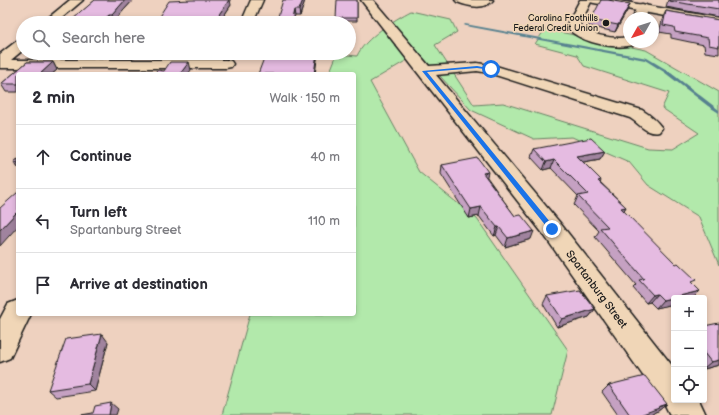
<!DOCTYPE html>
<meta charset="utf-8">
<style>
:root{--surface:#fff;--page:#f2f2f3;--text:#2b2b33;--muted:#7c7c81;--line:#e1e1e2}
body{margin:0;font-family:"Balsamiq Sans",sans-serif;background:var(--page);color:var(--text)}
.controls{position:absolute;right:12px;bottom:12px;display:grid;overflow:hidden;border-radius:4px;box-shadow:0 2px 6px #0003}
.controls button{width:36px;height:36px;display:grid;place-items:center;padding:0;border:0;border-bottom:1px solid var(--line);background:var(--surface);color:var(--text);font:20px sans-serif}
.compass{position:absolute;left:623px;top:12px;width:36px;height:36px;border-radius:50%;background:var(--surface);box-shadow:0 2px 6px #0003;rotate:231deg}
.stop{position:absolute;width:12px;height:12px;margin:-9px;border:3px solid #1a73e8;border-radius:50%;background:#fff}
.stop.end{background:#1a73e8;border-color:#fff;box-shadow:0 1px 4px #0008}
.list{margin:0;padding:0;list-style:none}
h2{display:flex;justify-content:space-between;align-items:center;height:52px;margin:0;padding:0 16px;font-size:17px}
h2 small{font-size:13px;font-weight:400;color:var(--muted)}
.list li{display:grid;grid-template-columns:26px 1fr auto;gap:12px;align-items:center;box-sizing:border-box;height:64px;padding:0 16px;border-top:1px solid var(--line)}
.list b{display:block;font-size:15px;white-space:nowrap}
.list p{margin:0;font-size:13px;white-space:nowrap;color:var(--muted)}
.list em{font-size:13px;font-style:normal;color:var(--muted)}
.icon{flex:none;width:22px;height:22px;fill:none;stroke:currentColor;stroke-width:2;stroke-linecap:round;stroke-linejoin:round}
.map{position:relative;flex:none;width:719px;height:415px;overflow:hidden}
.search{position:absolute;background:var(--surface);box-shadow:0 2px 6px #0003;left:16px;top:16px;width:340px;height:44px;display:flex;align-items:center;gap:10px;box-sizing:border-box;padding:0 14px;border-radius:22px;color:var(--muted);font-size:15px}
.panel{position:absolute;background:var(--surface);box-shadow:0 2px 6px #0003;left:16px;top:72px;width:340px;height:244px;border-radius:4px}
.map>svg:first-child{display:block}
</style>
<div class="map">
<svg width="719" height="415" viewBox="0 0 719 415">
<rect width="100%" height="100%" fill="#eed1bf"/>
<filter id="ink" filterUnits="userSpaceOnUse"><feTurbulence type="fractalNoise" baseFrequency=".025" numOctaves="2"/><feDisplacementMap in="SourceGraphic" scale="8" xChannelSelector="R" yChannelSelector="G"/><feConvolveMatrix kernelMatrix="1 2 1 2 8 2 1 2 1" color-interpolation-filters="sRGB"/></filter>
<g filter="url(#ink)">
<path fill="#b2e9ab" stroke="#678264" d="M411,11L451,20L457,32L435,45L474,105L503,103L648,148L673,149L699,133L662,108L669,93L584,66L577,55L535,44L545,29L646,50L719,92V265L699,217L648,185L629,162L572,137L534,139L471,110L419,53L370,82L419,172L477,219L568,350L552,415H222L250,314H354V74H329L337,54L357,56C364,39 395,19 411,11Z"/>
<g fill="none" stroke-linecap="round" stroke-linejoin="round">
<path fill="#56818f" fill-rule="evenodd" d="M465,24L647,58L667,70L719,110V113L708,106L664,72L645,60L466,26L464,25Z"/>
<g stroke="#1c1c1c" stroke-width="3">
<g id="minor">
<path d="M70,0H83L56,23H42Z"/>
<path d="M251,0H263L253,23H241Z"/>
<path d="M361,0H373L429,66L477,63L496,66L642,110C650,115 656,120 662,128L659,132C646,135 640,124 630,118L489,73L477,71L436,75L560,223L674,368V400H699L706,415H670L665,405L663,404L544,235Z"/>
<path d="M455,0H493C484,11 468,6 457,2Z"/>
<path d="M580,0H592L579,26L580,27C592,34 607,38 620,38C624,38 626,36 629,35V42H635L633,45C614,50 577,42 566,26Z"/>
<path d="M642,4L646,5L648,8L644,18H632L638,5Z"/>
<path d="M23,39V50L11,60H226L231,61L233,64L231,67L226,68H0V54L18,40Z"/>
<path d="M18,300V314H31L10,358L0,362V319L8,304Z"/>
</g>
</g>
<g stroke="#1c1c1c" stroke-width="3">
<path id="major" d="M588,0H614L719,18V26L594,3L590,2Z"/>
</g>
<use href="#minor" fill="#f0d6b7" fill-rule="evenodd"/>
<use href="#major" fill="#f0d6b7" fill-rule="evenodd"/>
</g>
<g fill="#c5a1c2" stroke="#1c1c1c">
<path d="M95,0H133L114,21H111L109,23H69Z"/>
<path d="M283,0H305L300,16H295Z"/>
<path d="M357,0V21H336V18Z"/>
<path d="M617,0H633L632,2Z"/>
<path d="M668,0H719V17L666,7Z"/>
<path d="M231,5L219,23H160L158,18Z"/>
<path d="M627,11L615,32L588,26L591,20Z"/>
<path d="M666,11L719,20V54L705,52L704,45L671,38V34L659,32L663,17Z"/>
<path d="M40,53H80V54H73L68,58H43Z"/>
<path d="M178,53H202L199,58H180Z"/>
<path d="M27,62H53L57,70L52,74H18V92H6L1,84Z"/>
<path d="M534,149L605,151L600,159L583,162L601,180L600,182L626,207L623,211L674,298V304L656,308L650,302L646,303L633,288L636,285L595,237L599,231L574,205L578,196L551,168L543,170L531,157Z"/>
<path d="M18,159V168L14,162Z"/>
<path d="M442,165L487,177L531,239L505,247L496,235L494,236L479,216L469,218L441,174Z"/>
<path d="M547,296L595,309L589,317L557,327L543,304Z"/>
<path d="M704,326L719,365L704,369Z"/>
<path d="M108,342L95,391L56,397L48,390Z"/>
<path d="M609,385L667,404L658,411L655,412L651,415H618L602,392Z"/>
</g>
<g fill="#a0839e" stroke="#1c1c1c">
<path d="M125,0H133L114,21L112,15Z"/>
<path d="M229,0H230L231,5L219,23H213Z"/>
<path d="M303,0H305L300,16L299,10Z"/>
<path d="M630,4L627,11L615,32L618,25Z"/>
<path d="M294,10L295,16L293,23H291Z"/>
<path d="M109,15L111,21L109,23H100Z"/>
<path d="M65,53H72L73,54L68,58Z"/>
<path d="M197,53H202L199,58Z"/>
<path d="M317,53H318L315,74H314Z"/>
<path d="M53,62L57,70L52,74H40Z"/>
<path d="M189,62L191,70L188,74H180Z"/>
<path d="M605,151L600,159L573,164L577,156Z"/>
<path d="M554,160L551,168L543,170L546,162Z"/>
<path d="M488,172L486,180L483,173Z"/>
<path d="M481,207L479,216L469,218L471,209Z"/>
<path d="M626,207L621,215V208Z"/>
<path d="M16,213L18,216V226L0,246V230Z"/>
<path d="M497,227H499L496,235L494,236Z"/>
<path d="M534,231L531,239L505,247L508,238Z"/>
<path d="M700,291L693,298H674V304L656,308L663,300Z"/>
<path d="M657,294L650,302L646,303L653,295Z"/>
<path d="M595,309L589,317L557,327L562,319Z"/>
<path d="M102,334L108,342L95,391L88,384Z"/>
<path d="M719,360V365L704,369V368L711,362Z"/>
<path d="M111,403L118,409L116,415H109Z"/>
<path d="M667,404L658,411L655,412L651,415H640L658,407Z"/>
</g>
<g fill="#e5bbe1" stroke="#1c1c1c">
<path d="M95,0H125L112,15H109L100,23H69L81,12Z"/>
<path d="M192,0H229L213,23H189L194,17L158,18L169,1Z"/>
<path d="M283,0H303L299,10H294L291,23H276Z"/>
<path d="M337,0H357V18H336Z"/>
<path d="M601,0H608L630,4L618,25L591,20Z"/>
<path d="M669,0H719V9L669,1Z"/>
<path d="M666,11L719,20V47L709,45L708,38L675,32L674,27L663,25Z"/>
<path d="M266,53H317L314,74H258Z"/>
<path d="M27,62H53L40,74H18V84H1Z"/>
<path d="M170,62H189L180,74H154L157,70L164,71Z"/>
<path d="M591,138L605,151L577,156L601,180L598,181L626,207L621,208L676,264L678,263L696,280L691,282L700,291L663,300L657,294L653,295L639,280L644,279L600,228L608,227L578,196L588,194L554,160L546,162L534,149Z"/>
<path d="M478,158L488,172L483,173L515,216L521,215L534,231L508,238L499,227H497L481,207L471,209L442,165Z"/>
<path d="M18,159V163L14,162Z"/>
<path d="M18,192V213H16L0,230V208Z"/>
<path d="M580,290L595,309L562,319L547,296Z"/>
<path d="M719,323V360L711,362L704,353V326Z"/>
<path d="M102,334L88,384L48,390L66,339Z"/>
<path d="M645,376L667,404L658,407L659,408L640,415H630L609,385Z"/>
<path d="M111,403L109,415H81L93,413L95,406Z"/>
</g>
</g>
<path fill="#1a73e8" d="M477,66L493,69L491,70L477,68L427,72L555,228V231H550L422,71Z"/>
<circle fill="#1c1c1c" stroke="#f0d6b7" stroke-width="1.5" cx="606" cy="23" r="4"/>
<g text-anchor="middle" stroke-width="3.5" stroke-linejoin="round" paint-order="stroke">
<g font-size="9" fill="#1c1c1c" stroke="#f0d6b7" text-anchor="end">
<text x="598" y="21">Carolina Foothills<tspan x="598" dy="10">Federal Credit Union</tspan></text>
</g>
<g font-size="11" fill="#1c1c1c" stroke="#f0d6b7">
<text transform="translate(597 289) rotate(53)" y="4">Spartanburg Street</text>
</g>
</g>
</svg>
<div class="controls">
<button>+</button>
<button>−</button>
<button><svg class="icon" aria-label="locate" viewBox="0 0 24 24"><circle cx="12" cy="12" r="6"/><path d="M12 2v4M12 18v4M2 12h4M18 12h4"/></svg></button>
</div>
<svg class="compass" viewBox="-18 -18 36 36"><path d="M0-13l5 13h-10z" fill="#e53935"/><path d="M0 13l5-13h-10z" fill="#7c7c81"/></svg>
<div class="stop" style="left:491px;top:69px"></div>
<div class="stop end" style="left:552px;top:229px"></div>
<div class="search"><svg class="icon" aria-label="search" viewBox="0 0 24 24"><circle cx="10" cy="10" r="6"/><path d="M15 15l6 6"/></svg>Search here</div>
<section class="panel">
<h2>2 min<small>Walk · 150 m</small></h2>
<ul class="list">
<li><svg class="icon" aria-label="ahead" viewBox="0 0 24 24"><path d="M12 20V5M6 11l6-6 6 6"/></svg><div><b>Continue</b></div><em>40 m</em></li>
<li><svg class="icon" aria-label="left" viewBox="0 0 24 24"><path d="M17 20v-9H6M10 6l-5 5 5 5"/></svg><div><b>Turn left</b><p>Spartanburg Street</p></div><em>110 m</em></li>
<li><svg class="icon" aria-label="arrive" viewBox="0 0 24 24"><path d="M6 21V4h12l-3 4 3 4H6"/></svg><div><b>Arrive at destination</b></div></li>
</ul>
</section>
</div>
